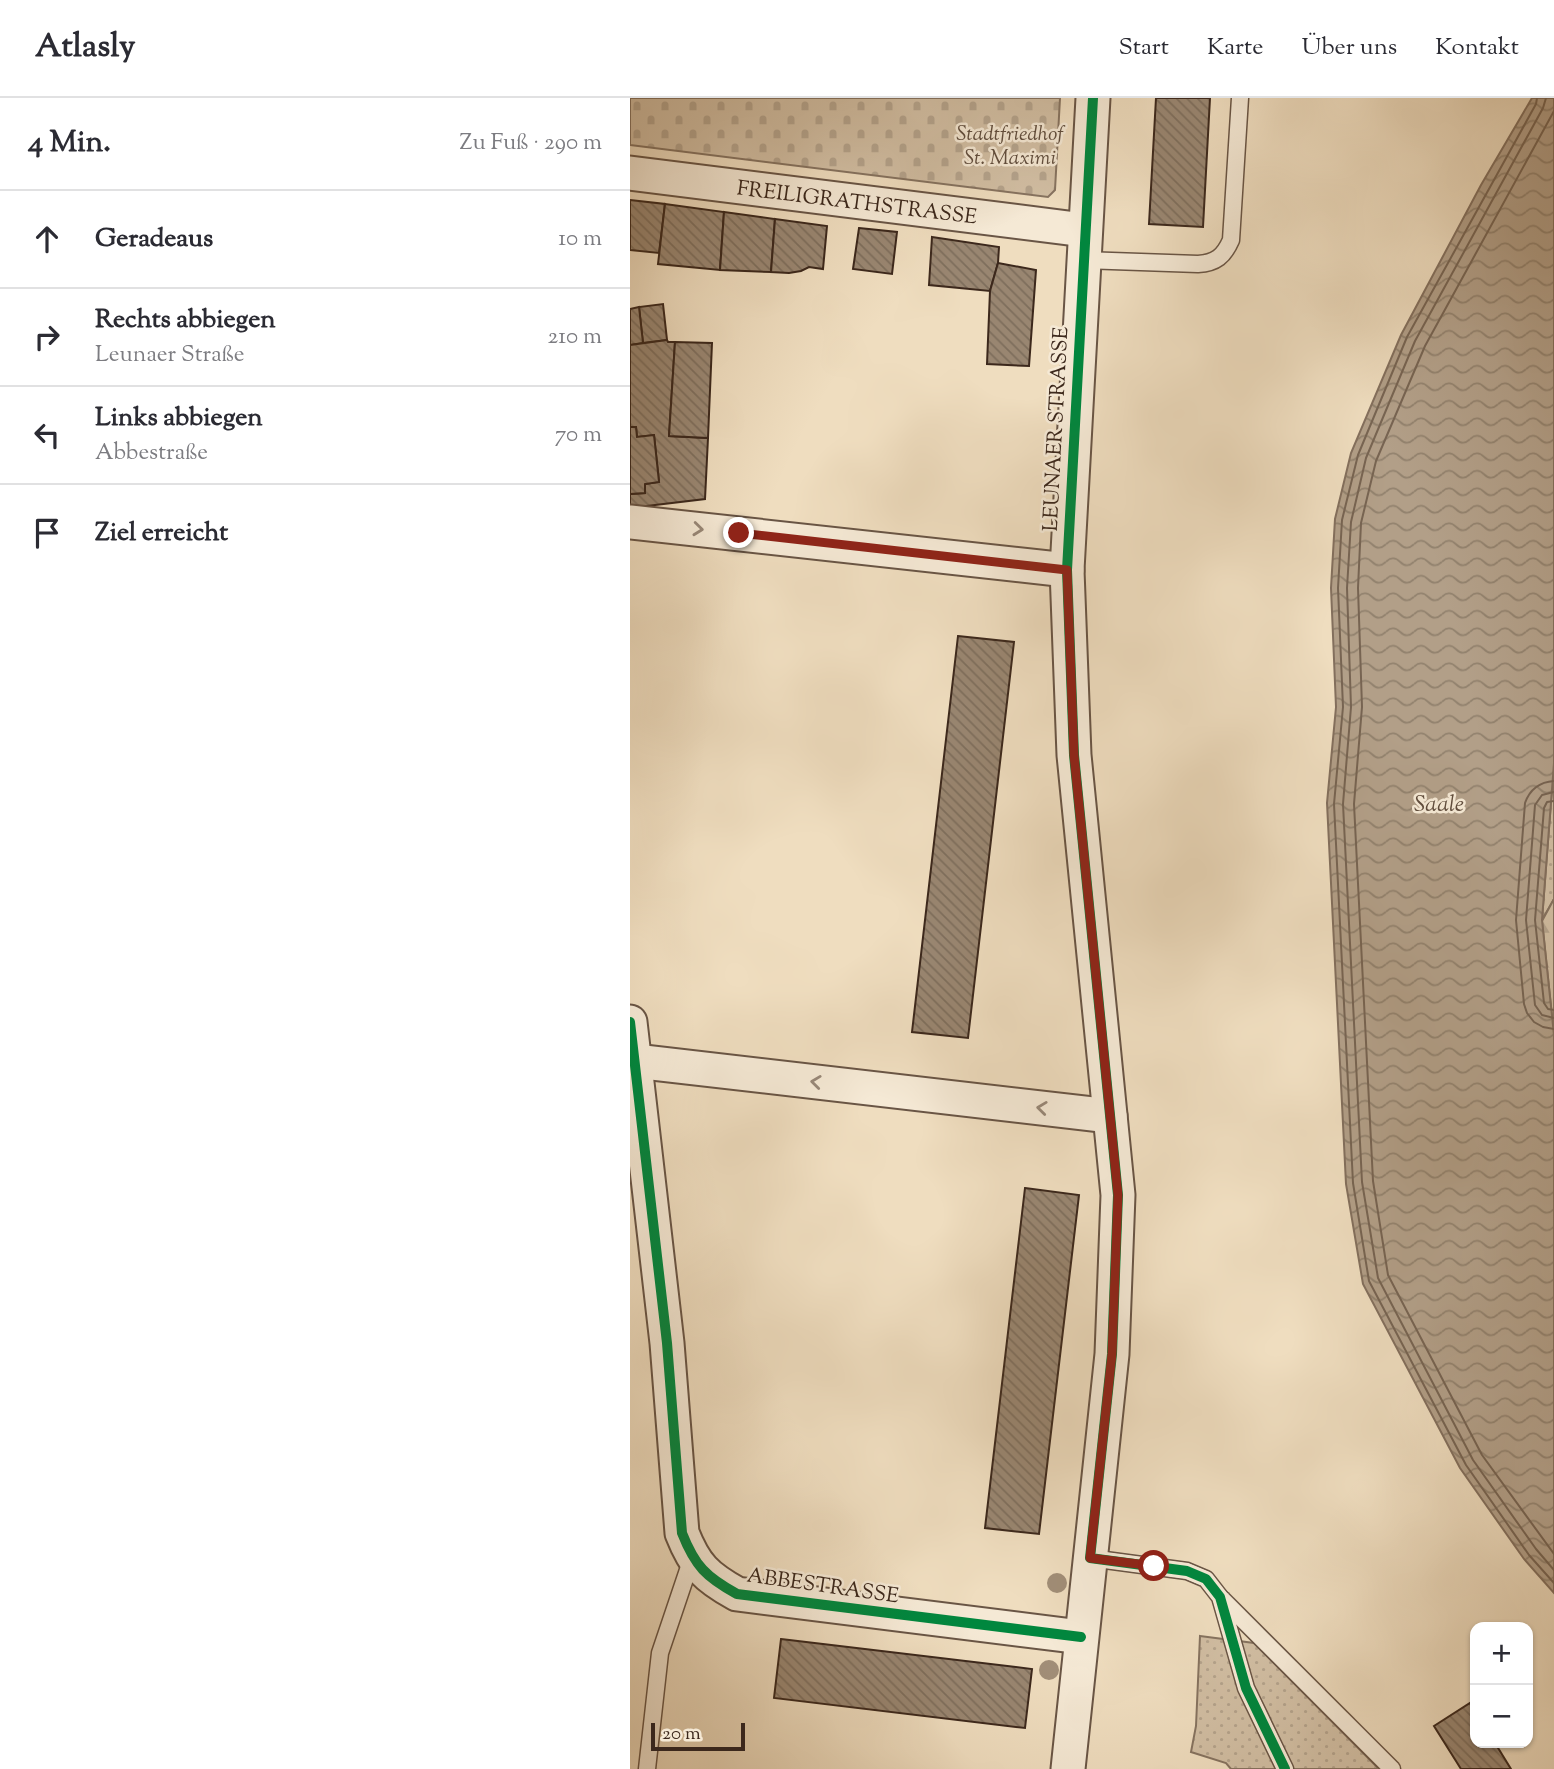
<!DOCTYPE html>
<html lang="de">
<meta charset="utf-8">
<style>
:root{--surface:#fff;--page:#f7f7f7;--text:#2b2b33;--muted:#7c7c81;--line:#e1e1e2}
body{margin:0;font-family:"Sorts Mill Goudy",serif;background:var(--page);color:var(--text)}
.controls{position:absolute;right:21px;bottom:21px;display:grid;overflow:hidden;border-radius:14px;box-shadow:0 2px 5px #0004}
.controls button{width:63px;height:63px;display:grid;place-items:center;padding:0;border:0;border-bottom:2px solid var(--line);background:var(--surface);color:var(--text);font:35px sans-serif}
.scale{position:absolute;left:21px;bottom:18px;width:94px;box-sizing:border-box;padding-left:7px;border:4px solid #3c281c;border-top:0;font-size:19px;line-height:24px;white-space:nowrap;color:#3c281c;-webkit-text-stroke:5px #f5e9d5;paint-order:stroke}
.stop{position:absolute;width:21px;height:21px;margin:-16px;border:5px solid #8f2418;border-radius:50%;background:#fff}
.stop.end{background:#8f2418;border-color:#fff;box-shadow:0 2px 7px #0008}
.list{margin:0;padding:0;list-style:none}
h2{display:flex;justify-content:space-between;align-items:center;height:91px;margin:0;padding:0 28px;font-size:30px}
h2 small{font-size:23px;font-weight:400;color:var(--muted)}
.list li{display:grid;grid-template-columns:46px 1fr auto;gap:21px;align-items:center;box-sizing:border-box;height:98px;padding:0 28px;border-top:2px solid var(--line)}
.list b{display:block;font-size:26px;white-space:nowrap}
.list p{margin:0;font-size:23px;white-space:nowrap;color:var(--muted)}
.list em{font-size:23px;font-style:normal;color:var(--muted)}
.icon{flex:none;width:38px;height:38px;fill:none;stroke:currentColor;stroke-width:2;stroke-linecap:round;stroke-linejoin:round}
.map{position:relative;flex:none;width:924px;height:1671px;overflow:hidden}
header{display:flex;align-items:center;gap:42px;box-sizing:border-box;height:98px;padding:0 35px;background:var(--surface);border-bottom:2px solid var(--line)}
header strong{font-size:33px}
nav{display:flex;gap:38px;margin-inline-start:auto;font-size:24px}
main{display:flex}
aside{flex:1;background:var(--surface)}
.map>svg:first-child{display:block}
</style>
<header>
<strong>Atlasly</strong>
<nav><a>Start</a><a>Karte</a><a>Über uns</a><a>Kontakt</a></nav>
</header>
<main>
<aside>
<h2>4 Min.<small>Zu Fuß · 290 m</small></h2>
<ul class="list">
<li><svg class="icon" aria-label="ahead" viewBox="0 0 24 24"><path d="M12 20V5M6 11l6-6 6 6"/></svg><div><b>Geradeaus</b></div><em>10 m</em></li>
<li><svg class="icon" aria-label="right" viewBox="0 0 24 24"><path d="M7 20v-9h11M14 6l5 5-5 5"/></svg><div><b>Rechts abbiegen</b><p>Leunaer Straße</p></div><em>210 m</em></li>
<li><svg class="icon" aria-label="left" viewBox="0 0 24 24"><path d="M17 20v-9H6M10 6l-5 5 5 5"/></svg><div><b>Links abbiegen</b><p>Abbestraße</p></div><em>70 m</em></li>
<li><svg class="icon" aria-label="arrive" viewBox="0 0 24 24"><path d="M6 21V4h12l-3 4 3 4H6"/></svg><div><b>Ziel erreicht</b></div></li>
</ul>
</aside>
<div class="map">
<svg width="924" height="1671" viewBox="0 0 924 1671">
<defs>
<pattern id="grass-dots" width="8" height="8" patternUnits="userSpaceOnUse" patternTransform="scale(1.75)"><rect width="8" height="8" fill="#d1bea3"/><path d="M2 2h.1M6 6h.1" fill="none" stroke="#b4a38c" stroke-width="1.8" stroke-linecap="round"/></pattern>
<pattern id="forest-firs" width="22" height="20" patternUnits="userSpaceOnUse" patternTransform="scale(1.75)"><rect width="22" height="20" fill="#d1bea3"/><path d="M5 1l3.5 6h-7zM16 11l3.5 6h-7z" fill="#b4a38c"/></pattern>
<pattern id="cemetery-stones" width="16" height="16" patternUnits="userSpaceOnUse" patternTransform="scale(1.75)"><rect width="16" height="16" fill="#d1bea3"/><path d="M2 7V4a2 2 0 0 1 4 0v3zM10 15v-3a2 2 0 0 1 4 0v3z" fill="#b4a38c"/></pattern>
<pattern id="water-waves" width="16" height="10" patternUnits="userSpaceOnUse" patternTransform="scale(1.75)"><rect width="16" height="10" fill="#b29f88"/><path d="M0 5q4-4 8 0t8 0" fill="none" stroke="#92826e"/></pattern>
<pattern id="building-back-hatch" width="6" height="6" patternUnits="userSpaceOnUse" patternTransform="scale(1.75)"><rect width="6" height="6" fill="#998671"/><path d="M-1 5l2 2M0 0l6 6M5-1l2 2" fill="none" stroke="#7e6e5c"/></pattern>
</defs>
<rect width="100%" height="100%" fill="#efddbf"/>
<filter id="stains"><feTurbulence type="fractalNoise" baseFrequency=".00286" numOctaves="4"/><feColorMatrix values="0 0 0 0 .2 0 0 0 0 .09 0 0 0 0 .02 0 0 0 .5 -.17"/></filter>
<radialGradient id="worn" r=".72"><stop offset=".6" stop-color="#630" stop-opacity="0"/><stop offset="1" stop-color="#630" stop-opacity=".3"/></radialGradient>
<g fill="url(#grass-dots)" stroke="#867360" stroke-width="2">
<path d="M924,665V801L912,822Z"/>
<path d="M570,1538L624,1545L749,1671H601L596,1665L561,1654L566,1628Z"/>
</g>
<path fill="url(#forest-firs)" stroke="#867360" stroke-width="2" d="M924,801V937L912,823Z"/>
<path fill="url(#cemetery-stones)" stroke="#867360" stroke-width="2" d="M0,0H430L425,92L418,99L0,47Z"/>
<path fill="url(#water-waves)" stroke="#836f5d" stroke-width="2" d="M902,0H924V665L912,822L924,937V1495L894,1461L830,1370L733,1186L716,1086L697,705L706,609L701,490L705,421L721,355L771,237L851,87Z"/>
<g fill="none" stroke-linecap="round" stroke-linejoin="round">
<g stroke="#776452" stroke-width="2">
<path d="M907,0L906,6L777,239L728,357L712,422L708,490L713,609L704,706L723,1085L739,1183L836,1367L899,1457L924,1485"/>
<path d="M916,0L913,10L785,243L736,360L721,424L717,490L721,609L713,706L732,1084L748,1180L843,1362L906,1451L924,1472"/>
<path d="M924,13L795,248L746,363L731,425L728,490L732,609L724,706L743,1083L758,1177L852,1357L924,1456"/>
<path d="M924,683C909,684 900,691 895,705L886,822L894,906L897,915L904,924L913,929L924,931"/>
<path d="M924,694L912,697L905,707L896,822L905,907L912,917L924,920"/>
<path d="M924,703L917,704L914,710L905,822L914,905L918,911L924,912"/>
</g>
</g>
<g fill="url(#building-back-hatch)" stroke="#3c281c" stroke-width="2">
<path d="M526,0H580L573,129L519,126Z"/>
<path d="M0,102L35,106L29,155L0,152Z"/>
<path d="M35,106L94,114L90,172L28,166Z"/>
<path d="M94,114L145,121L141,174L90,172Z"/>
<path d="M145,121L197,128L193,171L179,169L171,173L159,175L141,174Z"/>
<path d="M229,130L267,134L262,176L223,171Z"/>
<path d="M302,139L369,149L368,165L360,193L299,187Z"/>
<path d="M368,165L406,172L399,268L357,266L360,193Z"/>
<path d="M33,206L37,242L13,245L9,209Z"/>
<path d="M9,209L13,245L0,247V211Z"/>
<path d="M37,242L38,244H45L39,338L78,340L75,401L0,410V396L15,395V386L29,384L24,337L7,339L6,329H0V247Z"/>
<path d="M45,244L82,245L78,340L39,338Z"/>
<path d="M0,329H6L7,339L24,337L29,384L15,386V395L0,396Z"/>
<path d="M328,538L384,544L338,940L282,934Z"/>
<path d="M395,1090L449,1097L409,1436L355,1430Z"/>
<path d="M151,1541L402,1571L395,1630L144,1600Z"/>
<path d="M840,1605L845,1614V1645H865L881,1671H831L804,1628Z"/>
</g>
<g fill="none" stroke-linecap="round" stroke-linejoin="round">
<g stroke="#695545" stroke-width="19">
<g id="lane">
<path d="M453,162L568,166C586,165 594,158 601,142L610,0"/>
<path d="M460,1460L557,1473L576,1481L590,1499L616,1590L655,1671"/>
<path d="M592,1501L762,1671"/>
<path d="M17,1671L30,1555L62,1460"/>
</g>
</g>
<g stroke="#695545" stroke-width="37">
<g id="street">
<path d="M0,75L454,132"/>
<path d="M0,424L437,472"/>
<path d="M0,924L37,1245L52,1435C65,1468 76,1479 107,1496L451,1539"/>
<path d="M5,963L480,1018"/>
<path d="M438,1671L482,1256L488,1097L444,657L437,472L463,0"/>
</g>
</g>
<use href="#lane" stroke="#f5e9d5" stroke-width="16"/>
<use href="#street" stroke="#f5e9d5" stroke-width="33"/>
<g stroke="#f5e9d5" stroke-width="15">
<g id="cycleway">
<path d="M463,0L437,472L444,657L488,1097L482,1256L460,1460L557,1473L576,1481L590,1499L616,1590L655,1671"/>
<path d="M0,924L37,1245L52,1435C65,1468 76,1479 107,1496L451,1539"/>
</g>
</g>
<use href="#cycleway" stroke="#00873e" stroke-width="10"/>
</g>
<g fill="#a18e78">
<circle cx="427" cy="1485" r="10"/>
<circle cx="419" cy="1572" r="10"/>
</g>
<defs><path id="oneway-chevron" d="M-2-3.5L2.5 0L-2 3.5" fill="none" stroke-width="1.6" stroke-linecap="round" stroke-linejoin="round" transform="scale(1.75)"/></defs>
<g stroke="#988878">
<use href="#oneway-chevron" transform="translate(68 431) rotate(6)"/>
<use href="#oneway-chevron" transform="translate(186 984) rotate(-173)"/>
<use href="#oneway-chevron" transform="translate(412 1010) rotate(-173)"/>
</g>
<g fill="none" stroke-linecap="round" stroke-linejoin="round">
<path stroke="#8f2418" stroke-width="9" d="M109,435L437,472L444,657L488,1097L482,1256L460,1460L524,1468"/>
</g>
<g text-anchor="middle" stroke-width="5" stroke-linejoin="round" paint-order="stroke">
<g font-size="21" font-style="italic" fill="#614e3e" stroke="#f5e9d5">
<text x="380" y="42">Stadtfriedhof<tspan x="380" dy="24">St. Maximi</tspan></text>
</g>
<g font-size="21" fill="#3c281c" stroke="#f5e9d5">
<text transform="translate(227 104) rotate(7)" y="7">FREILIGRATHSTRASSE</text>
<text transform="translate(425 331) rotate(-87)" y="7">LEUNAER STRASSE</text>
<text transform="translate(193 1487) rotate(8)" y="7">ABBESTRASSE</text>
</g>
<g font-size="23" font-style="italic" fill="#5f4c3c" stroke="#f5e9d5">
<text x="809" y="713">Saale</text>
</g>
</g>
<rect width="100%" height="100%" filter="url(#stains)"/>
<rect width="100%" height="100%" fill="url(#worn)"/>
</svg>
<div class="controls">
<button>+</button>
<button>−</button>
</div>
<div class="scale">20 m</div>
<div class="stop" style="left:524px;top:1468px"></div>
<div class="stop end" style="left:109px;top:435px"></div>
</div>
</main>
